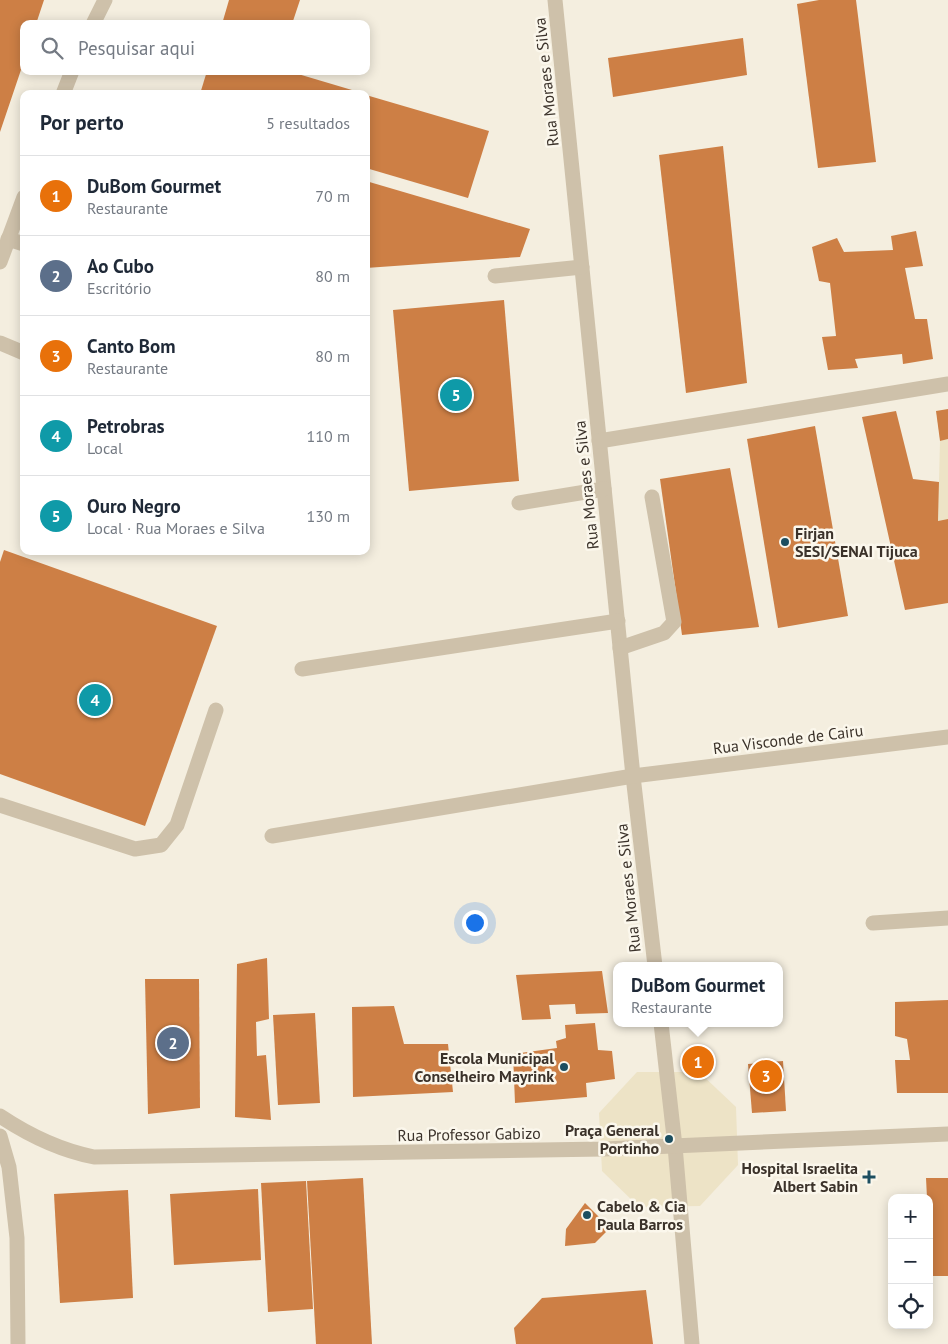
<!DOCTYPE html>
<html lang="pt">
<meta charset="utf-8">
<style>
:root{--surface:#fff;--page:#f2f2f3;--text:#1f2937;--muted:#747a83;--line:#e0e1e3;--accent:#1c4e60}
body{margin:0;font-family:"PT Sans",sans-serif;background:var(--page);color:var(--text)}
.controls{position:absolute;right:15px;bottom:15px;display:grid;overflow:hidden;border-radius:10px;box-shadow:0 2px 12px #0003}
.controls button{width:45px;height:45px;display:grid;place-items:center;padding:0;border:0;border-bottom:1px solid var(--line);background:var(--surface);color:var(--text);font:25px sans-serif}
.you{position:absolute;left:474px;top:922px;width:18px;height:18px;margin:-12px;border:4px solid #fff;border-radius:50%;background:#1a73e8;box-shadow:0 0 0 8px #1a73e833}
.badge{display:grid;place-items:center;width:32px;height:32px;border-radius:50%;background:var(--accent);color:#fff;font-size:16px;font-weight:700}
.pin{position:absolute;translate:-50% -50%;border:2px solid #fff;box-shadow:0 1px 5px #0006}
.popup{position:absolute;left:613px;top:962px;width:170px;height:65px;box-sizing:border-box;display:grid;place-content:center;border-radius:10px;background:var(--surface);filter:drop-shadow(0 1px 4px #0005);font-size:16px;white-space:nowrap;color:var(--muted)}
.popup b{font-size:19px;color:var(--text)}
.popup::after{content:'';position:absolute;left:50%;top:100%;margin-left:-10px;border:10px solid transparent;border-top-color:var(--surface)}
.list{margin:0;padding:0;list-style:none}
h2{display:flex;justify-content:space-between;align-items:center;height:65px;margin:0;padding:0 20px;font-size:21px}
h2 small{font-size:16px;font-weight:400;color:var(--muted)}
.list li{display:grid;grid-template-columns:32px 1fr auto;gap:15px;align-items:center;box-sizing:border-box;height:80px;padding:0 20px;border-top:1px solid var(--line)}
.list b{display:block;font-size:19px;white-space:nowrap}
.list p{margin:0;font-size:16px;white-space:nowrap;color:var(--muted)}
.list em{font-size:16px;font-style:normal;color:var(--muted)}
.icon{flex:none;width:28px;height:28px;fill:none;stroke:currentColor;stroke-width:2;stroke-linecap:round;stroke-linejoin:round}
.map{position:relative;flex:none;width:948px;height:1344px;overflow:hidden}
.search{position:absolute;background:var(--surface);box-shadow:0 2px 12px #0003;left:20px;top:20px;width:350px;height:55px;display:flex;align-items:center;gap:12px;box-sizing:border-box;padding:0 18px;border-radius:10px;color:var(--muted);font-size:19px}
.panel{position:absolute;background:var(--surface);box-shadow:0 2px 12px #0003;left:20px;top:90px;width:350px;height:465px;border-radius:10px}
.map>svg:first-child{display:block}
</style>
<div class="map">
<svg width="948" height="1344" viewBox="0 0 948 1344">
<rect width="100%" height="100%" fill="#f4eedf"/>
<g fill="#ede3c6">
<path d="M948,439V519L938,521L940,441Z"/>
<path d="M637,1072H699L736,1107L738,1165L700,1206L639,1207L602,1171L599,1113Z"/>
</g>
<g fill="#cd7f45">
<path d="M0,0H44L36,24H24V61L0,132Z"/>
<path d="M229,0H300L292,24H222Z"/>
<path d="M819,0H856L876,162L818,168L797,4Z"/>
<path d="M743,38L747,75L613,97L608,58Z"/>
<path d="M207,71H288L362,93L200,94Z"/>
<path d="M366,95L489,131L468,198L366,168Z"/>
<path d="M723,146L747,383L686,393L659,155Z"/>
<path d="M366,181L530,229L520,257L366,268Z"/>
<path d="M916,231L923,266L905,268L915,319H927L933,359L903,364L902,354L855,359L858,368L828,370L822,337L836,336L830,283L819,281L812,247L837,238L844,252L893,250L891,236Z"/>
<path d="M504,300L519,481L409,491L393,310Z"/>
<path d="M948,409V439L940,441L936,411Z"/>
<path d="M896,411L913,479L939,482L938,521L948,519V603L905,610L862,417Z"/>
<path d="M815,426L848,616L778,628L747,439Z"/>
<path d="M730,468L759,627L682,635L660,479Z"/>
<path d="M4,550L217,626L145,826L0,774V562Z"/>
<path d="M267,958L269,1019L256,1022L257,1056L266,1055L271,1120L235,1117L237,964Z"/>
<path d="M602,971L608,1013L576,1014L575,1004L549,1005L551,1019L522,1020L516,975Z"/>
<path d="M145,979H199L200,1108L148,1114Z"/>
<path d="M948,1000V1093H897L895,1060H910L907,1039L895,1036V1002Z"/>
<path d="M394,1006L404,1044H448L453,1092L353,1097L352,1007Z"/>
<path d="M315,1013L320,1103L278,1105L273,1015Z"/>
<path d="M595,1023L598,1050L612,1051L615,1079L586,1083L587,1097L515,1103L513,1054L557,1048L556,1041L566,1038L565,1025Z"/>
<path d="M783,1061L786,1111L752,1113L748,1064Z"/>
<path d="M363,1178L372,1344H316L307,1181Z"/>
<path d="M926,1178H948V1276H931L929,1198H927Z"/>
<path d="M306,1181L313,1309L268,1312L261,1183Z"/>
<path d="M258,1189L261,1260L174,1265L170,1194Z"/>
<path d="M128,1190L133,1298L60,1303L54,1194Z"/>
<path d="M585,1203L610,1228L595,1243L565,1246L566,1229Z"/>
<path d="M646,1290L653,1344H516L514,1328L542,1298Z"/>
</g>
<g fill="none" stroke-linecap="round" stroke-linejoin="round">
<g stroke="#cec1aa" stroke-width="15">
<path d="M555,0L633,776L655,966"/>
<path d="M93,24L105,0"/>
<path d="M63,94L72,71"/>
<path d="M8,239L24,244"/>
<path d="M0,262L24,197"/>
<path d="M495,276L582,267"/>
<path d="M0,343L24,353"/>
<path d="M599,441L948,384"/>
<path d="M519,503L604,489"/>
<path d="M620,648L664,633L674,622L652,497"/>
<path d="M302,669L618,621"/>
<path d="M0,805L135,849L161,845L177,825L216,710"/>
<path d="M272,836L633,776L948,737"/>
<path d="M873,923L948,918"/>
<path d="M661,1023L675,1146L692,1344"/>
<path d="M0,1116C30,1136 59,1150 94,1157L604,1149L948,1134"/>
<path d="M0,1136L9,1167L17,1238L18,1344"/>
</g>
</g>
<g fill="#1c4e60" stroke="#fbf7ec" stroke-width="2">
<circle cx="785" cy="542" r="5"/>
<circle cx="564" cy="1067" r="5"/>
<circle cx="669" cy="1139" r="5"/>
<path d="M866.5 1169.5h5v5h5v5h-5v5h-5v-5h-5v-5h5z"/>
<circle cx="587" cy="1215" r="5"/>
</g>
<g text-anchor="middle" stroke-width="5" stroke-linejoin="round" paint-order="stroke">
<g font-size="16" fill="#3b322a" stroke="#fbf7ec">
<text transform="translate(546 82) rotate(-96)" y="6">Rua Moraes e Silva</text>
<text transform="translate(586 485) rotate(-96)" y="6">Rua Moraes e Silva</text>
<text transform="translate(788 739) rotate(-7)" y="6">Rua Visconde de Cairu</text>
<text transform="translate(628 888) rotate(-96)" y="6">Rua Moraes e Silva</text>
<text transform="translate(469 1134) rotate(-1)" y="6">Rua Professor Gabizo</text>
</g>
<g font-size="16" font-weight="bold" fill="#3b322a" stroke="#fbf7ec" text-anchor="end">
<text x="795" y="539" text-anchor="start">Firjan<tspan x="795" dy="18">SESI/SENAI Tijuca</tspan></text>
<text x="554" y="1064">Escola Municipal<tspan x="554" dy="18">Conselheiro Mayrink</tspan></text>
<text x="659" y="1136">Praça General<tspan x="659" dy="18">Portinho</tspan></text>
<text x="858" y="1174">Hospital Israelita<tspan x="858" dy="18">Albert Sabin</tspan></text>
<text x="597" y="1212" text-anchor="start">Cabelo &amp; Cia<tspan x="597" dy="18">Paula Barros</tspan></text>
</g>
</g>
</svg>
<div class="controls">
<button>+</button>
<button>−</button>
<button><svg class="icon" aria-label="locate" viewBox="0 0 24 24"><circle cx="12" cy="12" r="6"/><path d="M12 2v4M12 18v4M2 12h4M18 12h4"/></svg></button>
</div>
<div class="you"></div>
<div class="pin badge" style="left:698px;top:1062px;background:#e8710a">1</div>
<div class="popup"><b>DuBom Gourmet</b>Restaurante</div>
<div class="pin badge" style="left:173px;top:1043px;background:#5c6f8a">2</div>
<div class="pin badge" style="left:766px;top:1076px;background:#e8710a">3</div>
<div class="pin badge" style="left:95px;top:700px;background:#0f9aa8">4</div>
<div class="pin badge" style="left:456px;top:395px;background:#0f9aa8">5</div>
<div class="search"><svg class="icon" aria-label="search" viewBox="0 0 24 24"><circle cx="10" cy="10" r="6"/><path d="M15 15l6 6"/></svg>Pesquisar aqui</div>
<section class="panel">
<h2>Por perto<small>5 resultados</small></h2>
<ul class="list">
<li><span class="badge" style="background:#e8710a">1</span><div><b>DuBom Gourmet</b><p>Restaurante</p></div><em>70 m</em></li>
<li><span class="badge" style="background:#5c6f8a">2</span><div><b>Ao Cubo</b><p>Escritório</p></div><em>80 m</em></li>
<li><span class="badge" style="background:#e8710a">3</span><div><b>Canto Bom</b><p>Restaurante</p></div><em>80 m</em></li>
<li><span class="badge" style="background:#0f9aa8">4</span><div><b>Petrobras</b><p>Local</p></div><em>110 m</em></li>
<li><span class="badge" style="background:#0f9aa8">5</span><div><b>Ouro Negro</b><p>Local · Rua Moraes e Silva</p></div><em>130 m</em></li>
</ul>
</section>
</div>
